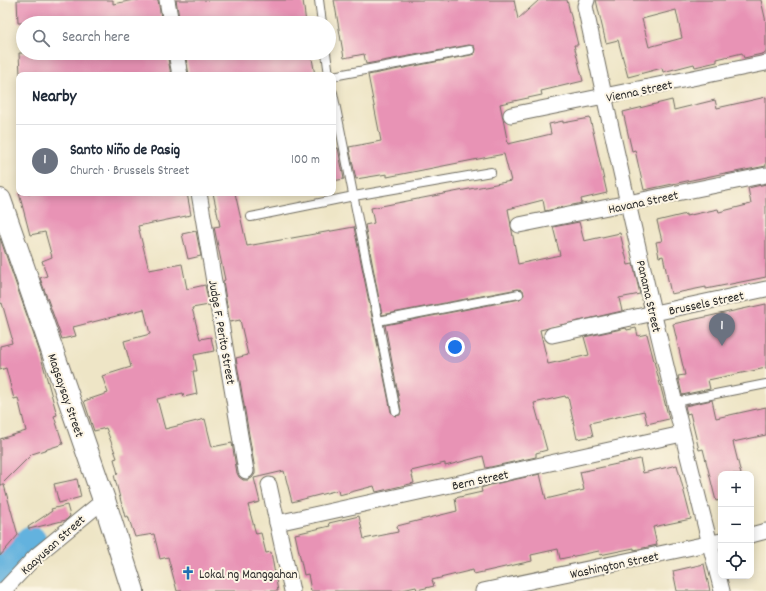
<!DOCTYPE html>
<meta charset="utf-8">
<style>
:root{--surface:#fff;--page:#f6f6f7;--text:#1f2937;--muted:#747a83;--line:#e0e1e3;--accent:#1f6fb2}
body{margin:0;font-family:Dekko,sans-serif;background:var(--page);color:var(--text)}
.controls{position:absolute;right:12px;bottom:12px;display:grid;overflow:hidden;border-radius:8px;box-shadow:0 2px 10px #0003}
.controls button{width:36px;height:36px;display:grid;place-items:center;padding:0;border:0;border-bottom:1px solid var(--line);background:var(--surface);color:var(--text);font:20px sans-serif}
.you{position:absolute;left:455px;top:347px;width:14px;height:14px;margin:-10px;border:3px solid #fff;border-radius:50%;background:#1a73e8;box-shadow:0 0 0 6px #1a73e833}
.badge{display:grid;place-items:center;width:26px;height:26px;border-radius:50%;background:var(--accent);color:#fff;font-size:13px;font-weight:700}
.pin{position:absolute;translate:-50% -33px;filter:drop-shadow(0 1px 2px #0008)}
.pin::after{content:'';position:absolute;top:21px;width:14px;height:12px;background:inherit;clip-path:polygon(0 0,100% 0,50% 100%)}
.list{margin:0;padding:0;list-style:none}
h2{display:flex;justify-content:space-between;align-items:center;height:52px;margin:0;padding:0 16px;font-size:17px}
h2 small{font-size:13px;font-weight:400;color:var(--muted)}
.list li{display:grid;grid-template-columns:26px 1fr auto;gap:12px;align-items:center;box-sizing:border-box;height:72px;padding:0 16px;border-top:1px solid var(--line)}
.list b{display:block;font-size:15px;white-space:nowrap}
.list p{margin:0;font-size:13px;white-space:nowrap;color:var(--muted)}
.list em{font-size:13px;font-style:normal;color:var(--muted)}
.icon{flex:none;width:22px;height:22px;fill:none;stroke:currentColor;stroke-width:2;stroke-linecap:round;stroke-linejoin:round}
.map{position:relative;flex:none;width:766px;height:591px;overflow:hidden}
.search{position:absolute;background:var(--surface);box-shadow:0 2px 10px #0003;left:16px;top:16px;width:320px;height:44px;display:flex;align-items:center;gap:10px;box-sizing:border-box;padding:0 14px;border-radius:22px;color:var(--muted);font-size:15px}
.panel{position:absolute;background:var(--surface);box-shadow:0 2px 10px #0003;left:16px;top:72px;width:320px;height:124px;border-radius:8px}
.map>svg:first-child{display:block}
</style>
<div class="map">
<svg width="766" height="591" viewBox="0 0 766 591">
<rect width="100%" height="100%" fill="#fcf5e5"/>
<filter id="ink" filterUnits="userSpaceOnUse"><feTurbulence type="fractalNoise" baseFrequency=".025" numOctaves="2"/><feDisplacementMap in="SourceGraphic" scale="8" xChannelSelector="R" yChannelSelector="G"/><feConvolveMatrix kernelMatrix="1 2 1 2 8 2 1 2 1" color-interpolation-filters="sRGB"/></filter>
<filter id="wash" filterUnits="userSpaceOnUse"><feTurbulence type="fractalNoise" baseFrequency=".012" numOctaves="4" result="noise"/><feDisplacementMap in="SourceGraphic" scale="16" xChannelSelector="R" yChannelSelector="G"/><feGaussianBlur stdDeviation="0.9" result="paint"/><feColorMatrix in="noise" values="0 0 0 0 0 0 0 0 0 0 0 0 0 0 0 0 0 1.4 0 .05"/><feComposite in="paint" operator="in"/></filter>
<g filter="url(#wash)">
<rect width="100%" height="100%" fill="#eee5c6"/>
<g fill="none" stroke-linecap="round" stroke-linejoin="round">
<path stroke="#64b2de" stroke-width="31" d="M0,575L31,541"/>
</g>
<g id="blocks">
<g fill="#e893b5" fill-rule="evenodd">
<path d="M17,0H113V4L134,0H158L162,23H18Z"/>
<path d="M176,0H303L306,23H180Z"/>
<path d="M334,0H514L518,19L539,0H567L578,45H574L583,81L541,91L542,95L500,104L508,144L551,134L549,124L563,121V123L590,118L607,193L581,199L582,203L545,211L543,200L508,209L518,264L560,255L553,227L579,222L584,241L620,233L628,265L633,264L640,294L619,298L622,311L540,330L548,364L589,355L584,337L626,328L627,330L636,328L638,336L647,334L669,419L647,424L644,411L590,423L593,436L577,439L568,397L566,398L565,396L534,403L547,450L536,453V457L486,468L483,456L445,466V463L411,471L414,483L376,492L374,486L339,495L338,490L292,502L284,471L254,478L260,502L248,505L256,534L261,533L266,553L271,552L278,591H177L168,557L160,559L154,534L135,537L128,516L125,517L114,475L118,474L114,459L117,458L106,428L94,431L84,401L108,393L102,376L131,367L124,341L150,334L144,309L73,327L76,336L62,339L40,278L47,276L42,261L52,257L45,232L30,235L19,193H187L191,215L138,226L149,270L182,264L187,289L205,285L209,305L192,308L200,339L211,337L214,351L194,355L197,371H193L197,394L184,397L183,393L157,399L165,429L205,419L212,447L232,443L237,473L239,477L243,480H248L252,478L255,474V470L236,358L248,355L240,320L230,322L229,318L223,281L225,280L214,227L220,226L213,193H235L247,246L354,227L391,412L395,416L400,415L401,410L385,325L520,299L524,295L523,290L518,289L382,315L365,225L374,223L371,208L511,181L504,154L387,177V174L356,179L349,147L381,141L368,75L471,55L474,54L475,49L474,46L469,45L366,64L364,54L344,58Z"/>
<path d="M596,0H761L766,22V53L744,58L742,53L717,59V62L695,67L694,64L663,72L662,68L628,77L618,40L606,43ZM676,10L682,38L649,47L642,19Z"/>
<path d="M19,53H167L171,75H20Z"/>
<path d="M185,53H311L315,75H189Z"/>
<path d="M766,97V166L725,174V173L644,190L635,150L632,151L623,112L672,100L674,110L715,100L717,108Z"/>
<path d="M338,148L344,179L333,181V149Z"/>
<path d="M766,184V277L706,289V287L671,294L663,256L659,257L656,242L662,241L657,221L686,214V216L718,209L719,212L751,204L748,188Z"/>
<path d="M196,231L201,256L188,259L182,234Z"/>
<path d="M0,238L39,350L57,415L54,416L63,444L32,454L1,485H4L18,535L0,556V439L26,431L18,398L14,399L6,368L0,370V346L12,343L11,339L12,338L2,303L0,304Z"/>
<path d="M766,304V368L708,380L710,389L682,395L678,376L685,375L673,324Z"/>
<path d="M712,400L716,418L766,407V435L733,442L741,474H721V500L716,501L703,449L699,450L690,413L687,414L685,406Z"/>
<path d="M640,459L643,473L677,465L691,519L653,527L657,545L634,550V548L600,555L599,551L560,559L558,549L531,555L532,561L474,574L473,570L432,580L434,586L417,590L416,587L398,591H311L308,574L304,575L295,534L330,526L329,523L359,516L364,539L398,532L397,526L457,511L455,498L482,492L481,488L490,485L540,474L546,499L584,490L580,472Z"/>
<path d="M77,479L81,497L59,503L54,484Z"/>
<path d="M67,505L70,516L66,520L29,529L28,527L52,511L51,509Z"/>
<path d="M704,564L710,591H677L673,571Z"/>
</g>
</g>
</g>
<g filter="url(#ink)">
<use href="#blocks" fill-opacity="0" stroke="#6f6c61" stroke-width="1"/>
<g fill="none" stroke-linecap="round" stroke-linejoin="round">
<g stroke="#6f6c61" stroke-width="10">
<g id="lane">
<path d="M319,0L322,23"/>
<path d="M326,53L329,75"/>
<path d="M333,76L470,50"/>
<path d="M333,93L396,411"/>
<path d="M251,217L354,196L491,172"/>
<path d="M378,321L519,294"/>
<path d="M675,402L766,384"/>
</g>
</g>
<g stroke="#6f6c61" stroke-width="17">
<g id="street">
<path d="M167,0L171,23"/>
<path d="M587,0L585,6C626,202 672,397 722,591"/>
<path d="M176,53L180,75"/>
<path d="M511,115L766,63"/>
<path d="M199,193L246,471"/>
<path d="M519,225L766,175"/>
<path d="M552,335L766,289"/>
<path d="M269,485L292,591"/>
<path d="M277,523L682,434"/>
<path d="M751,535L766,531"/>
<path d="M3,591L37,555L104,500"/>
<path d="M483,591L721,541"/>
</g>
</g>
<g stroke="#6f6c61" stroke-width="24">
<path id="secondary" d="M0,200L104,500L133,591"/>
</g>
<use href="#lane" stroke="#fff" stroke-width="8"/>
<use href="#street" stroke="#fff" stroke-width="15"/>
<use href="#secondary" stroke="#fff" stroke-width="22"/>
</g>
</g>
<defs>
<g id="church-bare" transform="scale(1.08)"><path d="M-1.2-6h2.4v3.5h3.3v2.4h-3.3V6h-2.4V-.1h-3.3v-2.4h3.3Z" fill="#1f6fb2" stroke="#fcf5e5" stroke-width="2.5" paint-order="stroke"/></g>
</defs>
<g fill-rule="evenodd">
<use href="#church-bare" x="188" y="573"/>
</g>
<g text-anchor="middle" stroke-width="4" stroke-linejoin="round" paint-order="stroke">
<g font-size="13" fill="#2b2b2b" stroke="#fcf5e5">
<text transform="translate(639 90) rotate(-12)" y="5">Vienna Street</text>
<text transform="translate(643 201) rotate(-12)" y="5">Havana Street</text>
<text transform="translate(650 296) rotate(77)" y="5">Panama Street</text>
<text transform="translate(706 302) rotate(-12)" y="5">Brussels Street</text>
<text transform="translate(223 332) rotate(80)" y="5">Judge F. Perito Street</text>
<text transform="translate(67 395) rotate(71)" y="5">Magsaysay Street</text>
<text transform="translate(480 479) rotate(-12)" y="5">Bern Street</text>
<text transform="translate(52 544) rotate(-42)" y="5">Kaayusan Street</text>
<text transform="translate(614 564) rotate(-12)" y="5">Washington Street</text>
</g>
<g font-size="13" fill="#2b2b2b" stroke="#fcf5e5" text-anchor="start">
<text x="199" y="578">Lokal ng Manggahan</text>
</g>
</g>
</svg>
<div class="controls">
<button>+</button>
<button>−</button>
<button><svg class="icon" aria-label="locate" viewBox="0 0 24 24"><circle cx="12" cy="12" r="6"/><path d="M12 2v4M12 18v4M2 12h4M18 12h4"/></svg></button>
</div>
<div class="you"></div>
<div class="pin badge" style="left:722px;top:346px;background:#6b7280">1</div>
<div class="search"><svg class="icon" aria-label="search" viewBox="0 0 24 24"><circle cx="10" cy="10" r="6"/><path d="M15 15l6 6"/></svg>Search here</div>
<section class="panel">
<h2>Nearby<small></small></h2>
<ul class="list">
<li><span class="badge" style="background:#6b7280">1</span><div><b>Santo Niño de Pasig</b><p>Church · Brussels Street</p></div><em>100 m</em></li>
</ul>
</section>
</div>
